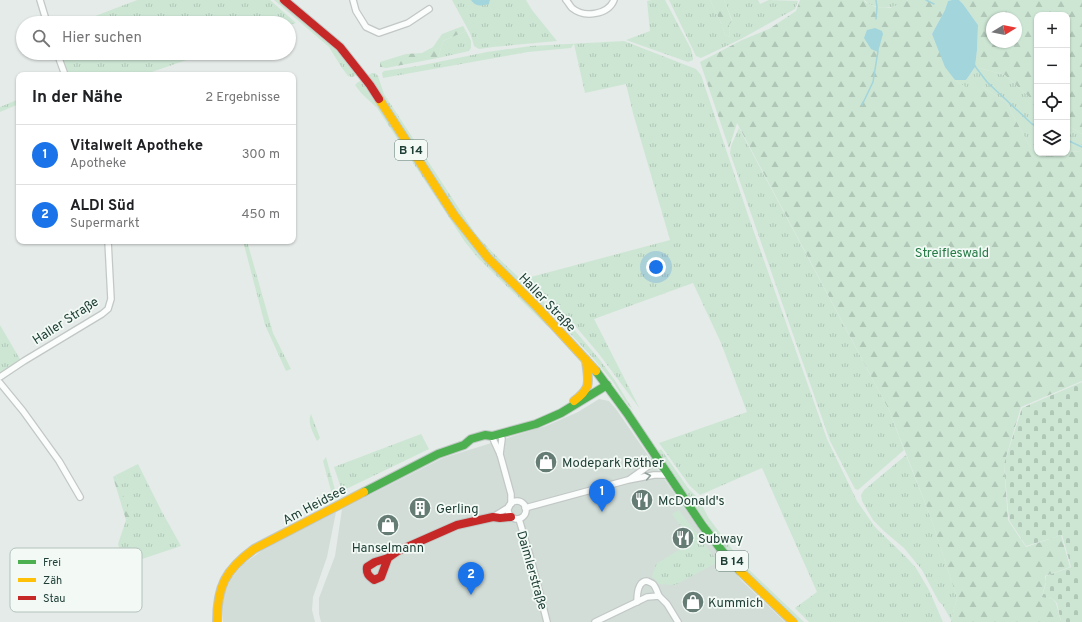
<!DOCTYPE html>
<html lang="de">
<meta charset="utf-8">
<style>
:root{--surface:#fff;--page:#f6f6f6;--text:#202124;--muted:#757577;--line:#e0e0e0;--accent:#1a73e8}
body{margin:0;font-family:Overpass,sans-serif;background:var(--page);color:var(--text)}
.controls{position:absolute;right:12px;top:12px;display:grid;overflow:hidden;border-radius:8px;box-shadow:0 1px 3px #0004}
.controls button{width:36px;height:36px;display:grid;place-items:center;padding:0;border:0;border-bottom:1px solid var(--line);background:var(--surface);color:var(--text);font:20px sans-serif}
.compass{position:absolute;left:986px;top:12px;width:36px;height:36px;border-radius:50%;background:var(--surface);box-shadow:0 1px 3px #0004;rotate:80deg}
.you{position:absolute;left:656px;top:267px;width:14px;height:14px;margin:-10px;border:3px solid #fff;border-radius:50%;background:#1a73e8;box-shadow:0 0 0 6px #1a73e833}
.badge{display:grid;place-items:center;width:26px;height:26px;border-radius:50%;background:var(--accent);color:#fff;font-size:13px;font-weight:700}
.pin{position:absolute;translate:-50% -33px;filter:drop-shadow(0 1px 2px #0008)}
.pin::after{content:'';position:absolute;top:21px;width:14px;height:12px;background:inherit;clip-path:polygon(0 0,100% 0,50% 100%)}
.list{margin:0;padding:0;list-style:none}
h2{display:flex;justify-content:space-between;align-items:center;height:52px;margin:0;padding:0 16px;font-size:17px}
h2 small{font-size:13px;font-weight:400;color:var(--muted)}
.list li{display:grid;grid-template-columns:26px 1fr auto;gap:12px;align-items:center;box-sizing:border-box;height:60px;padding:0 16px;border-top:1px solid var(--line)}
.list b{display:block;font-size:15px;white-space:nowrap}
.list p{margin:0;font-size:13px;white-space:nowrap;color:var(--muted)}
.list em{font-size:13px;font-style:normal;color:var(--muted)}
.icon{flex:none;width:22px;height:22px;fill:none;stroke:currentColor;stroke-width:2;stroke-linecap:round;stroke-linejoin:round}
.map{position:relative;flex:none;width:1082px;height:622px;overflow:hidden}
.search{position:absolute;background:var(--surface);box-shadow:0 1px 3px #0004;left:16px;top:16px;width:280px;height:44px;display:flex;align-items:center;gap:10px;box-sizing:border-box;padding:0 14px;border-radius:22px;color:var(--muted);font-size:15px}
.panel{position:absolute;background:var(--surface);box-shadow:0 1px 3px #0004;left:16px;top:72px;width:280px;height:172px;border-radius:8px}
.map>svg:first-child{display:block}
</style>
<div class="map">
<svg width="1082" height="622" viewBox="0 0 1082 622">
<defs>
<pattern id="grass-tufts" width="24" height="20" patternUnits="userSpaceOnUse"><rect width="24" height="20" fill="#cde6d4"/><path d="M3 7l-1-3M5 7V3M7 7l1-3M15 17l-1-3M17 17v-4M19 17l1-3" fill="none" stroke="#b0c6b7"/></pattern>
<pattern id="forest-firs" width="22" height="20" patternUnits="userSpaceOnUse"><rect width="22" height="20" fill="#cde6d4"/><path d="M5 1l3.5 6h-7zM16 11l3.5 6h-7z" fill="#b0c6b7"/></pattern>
<pattern id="cemetery-stones" width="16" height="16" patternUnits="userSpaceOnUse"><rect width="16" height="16" fill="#cde6d4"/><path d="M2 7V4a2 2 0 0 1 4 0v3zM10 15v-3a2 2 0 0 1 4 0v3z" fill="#b0c6b7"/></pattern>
</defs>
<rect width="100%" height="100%" fill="#e5ebe8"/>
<g fill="#d2ddd8">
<path d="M599,399L609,401L616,409L703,535L742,581L785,622H321L319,614V598L335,556L342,509L443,458L546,426L578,412Z"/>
<path d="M336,512L327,557L313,597L312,610L315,622H223L222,609L225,592L231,579L243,564L263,550Z"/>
</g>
<g fill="url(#grass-tufts)">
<path d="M137,0H270L296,23L289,25V23H77Z"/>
<path d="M274,0H280L332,46L356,71L355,76L352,77L348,76L342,68L329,47Z"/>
<path d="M452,0H471L473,3L489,4L490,0H526L532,10L557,41L493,47L479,49L474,46L471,35Z"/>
<path d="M652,0H665L691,49L693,57V60L688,62L626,40L650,31L647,1Z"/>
<path d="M669,0H710L722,25L725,35L730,37L729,25L732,20L724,0H758L760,4L769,0L798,1L795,9L741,39L701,58L696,56Z"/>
<path d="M864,0H908C896,9 876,11 864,0Z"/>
<path d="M466,31L471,41V48L469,51L438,58L443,41Z"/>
<path d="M624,41L696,69L701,75L749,218L827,439L857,501L875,527L908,559L916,568L929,590L943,622H809L795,608L817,592L762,468L700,495L690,486L659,443L747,412L721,343L693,283L594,319L640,409L599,354L566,315L553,306L527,278L670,240L633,113L626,84L585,93L574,44L571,48L528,52L383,78L382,73L384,71L418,66L487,52L531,46Z"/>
<path d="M59,53H207L143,75H68Z"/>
<path d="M975,67L1005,75L1037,104V153L1029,145L1006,102L982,87H965L955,80H966Z"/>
<path d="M372,73H375L378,76L384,94L475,233C493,254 513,272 532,290C542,300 552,312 565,319L600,360L614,379L633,410L625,401L613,382L592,357L563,326L521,285L485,249L470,232L367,76Z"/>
<path d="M361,81L469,241L550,327L547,326L478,258L465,242L377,108L361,93L355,85L358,82Z"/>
<path d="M19,99V104L0,112V107Z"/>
<path d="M1067,125L1082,134V152L1067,151Z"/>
<path d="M739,128L889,410L904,450L858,490L855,489L830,441L730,153L731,146Z"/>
<path d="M1037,153H1055L1048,164Z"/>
<path d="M243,241H247L273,333L291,369L286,371L265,325Z"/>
<path d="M0,325L21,361L0,375Z"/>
<path d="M311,414L320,438L317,441C313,433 307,422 311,414Z"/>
<path d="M421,434L429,449L342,491L334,467Z"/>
<path d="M661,449L688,488L699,499L708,517L744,565L804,622H798C774,599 748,577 728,551C702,519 681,484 658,451Z"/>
<path d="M906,455L931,518L957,598L951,620L942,604L939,602L922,570L904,548L885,532L873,520L862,501L861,495L864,490Z"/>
<path d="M326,457L337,497L333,498L323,461Z"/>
<path d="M138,464L161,510L181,546L124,565L118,544L126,520L130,518L116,475Z"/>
<path d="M679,510L718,562L675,585L658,584L656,580L652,577L656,564L692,542L672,514Z"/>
</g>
<g fill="url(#forest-firs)" fill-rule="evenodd">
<path d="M710,0H724L732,21L729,25L730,37L725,35L722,25Z"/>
<path d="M800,0H864L865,2L876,7L890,8L908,0H952L948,1L945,10L932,34L955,80L965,87H982L1006,102L1029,145L1048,163L1055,153H1067V151L1082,152V381L1021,407L1004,464L1008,520L1026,547L1061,535L1070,567L1045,576L1046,582L1042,596L1053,599L1056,603L1061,622H951V620L957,598L931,518L889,410L737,123L729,148L700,62L742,40L769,29L796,11Z"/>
<path d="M959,0H1082V134L1067,125V15H1037V104L1005,75L975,67L977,50L978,25L963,4ZM992,18H1016V42H992Z"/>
<path d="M463,26L466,31L443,41L438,58L386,68L380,67V62L406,54L422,53L433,47L442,34Z"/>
<path d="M116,475L131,518L126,520L113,477Z"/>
</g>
<path fill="url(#cemetery-stones)" d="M1082,382V622H1061L1057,603L1053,599L1042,597L1046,583V576L1071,567L1062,535L1026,546L1009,520L1004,464L1022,408Z"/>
<g fill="#a2d5dc">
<path d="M471,0H490L489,4C482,6 475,7 471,0Z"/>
<path d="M952,0H959L963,4L978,25L977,50L975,67L966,80H955L945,67L932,34L945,10L948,1Z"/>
<path d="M875,28L882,31L883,34L878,52L871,49L864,38L867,30Z"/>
</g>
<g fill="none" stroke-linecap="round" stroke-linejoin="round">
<g stroke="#a2d5dc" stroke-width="1.5">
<path d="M876,0L877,7L876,19"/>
<path d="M926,0L934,4"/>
<path d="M974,65L987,82L1032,124L1037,126"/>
<path d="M862,105L873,82L878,51"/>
<path d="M1067,140L1082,147"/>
</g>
<g stroke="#c2c8c5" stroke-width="8">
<g id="street">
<path d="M40,0L47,23"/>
<path d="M353,0L356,11L366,27L379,33L408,23L429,9"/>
<path d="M566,0C568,2 570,6 572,8C584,18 608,15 614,0"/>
<path d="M57,53L65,75"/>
<path d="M0,377L24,361L102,314L108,309L111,299L108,241"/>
<path d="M0,383L23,411L59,461L80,497"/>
<path d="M500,434L502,439L500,454"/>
<path d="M492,436L494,441L500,454L511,494V504"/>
<path d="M630,479L658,459"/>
<circle cx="517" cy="510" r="9"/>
<path d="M525,508L628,480L654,475H669"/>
<path d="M493,517L509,507"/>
<path d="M519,519L532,563L547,622"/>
<path d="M637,602C637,596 637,581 647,581C649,582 652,583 653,584C656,587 657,592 659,596"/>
<path d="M595,622L647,597L659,596L667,604L678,622"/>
</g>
</g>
<g stroke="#c0c8c5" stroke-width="10">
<g id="fast">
<path d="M596,371L627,413L702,525L723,552L740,571"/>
<path d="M364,492L438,454L464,445L471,439L485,435L492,436L536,424L561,413L607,385"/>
</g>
</g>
<g stroke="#c0c8c5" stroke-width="10">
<g id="slow">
<path d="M379,99L454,215L488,258L538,308L596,371"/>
<path d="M574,401C593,387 588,381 586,360"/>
<path d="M740,571L793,622"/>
<path d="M217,622C217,587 225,570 254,549L364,492"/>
</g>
</g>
<g stroke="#c0c8c5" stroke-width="10">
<g id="jam">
<path d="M284,0L340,47L370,85L379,99"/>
<path d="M388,558L381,577L374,580C369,576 366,574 367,567L375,562L388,558L398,551L457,525L493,517L500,518L511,517"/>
</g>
</g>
<use href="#street" stroke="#fbfcfc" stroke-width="5.5"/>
<use href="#fast" stroke="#4caf50" stroke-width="8"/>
<use href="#slow" stroke="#ffc107" stroke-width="8"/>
<use href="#jam" stroke="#c62828" stroke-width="8"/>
</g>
<defs><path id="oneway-chevron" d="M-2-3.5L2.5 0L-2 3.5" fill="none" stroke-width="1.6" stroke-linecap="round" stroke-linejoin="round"/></defs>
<use stroke="#8e9e9a" href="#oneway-chevron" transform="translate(648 476) rotate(-12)"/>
<defs>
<g id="shop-disc" transform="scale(1.15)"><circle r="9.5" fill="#657c75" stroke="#f3faf6"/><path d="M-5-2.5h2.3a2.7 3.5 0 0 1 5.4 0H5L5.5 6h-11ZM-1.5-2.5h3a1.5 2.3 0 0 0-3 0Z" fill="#fff"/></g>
<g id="restaurant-disc" transform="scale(1.15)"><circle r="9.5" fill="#657c75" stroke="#f3faf6"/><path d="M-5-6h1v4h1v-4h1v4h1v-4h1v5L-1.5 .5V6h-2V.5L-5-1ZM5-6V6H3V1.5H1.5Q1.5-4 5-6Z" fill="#fff"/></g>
<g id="building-disc" transform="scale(1.15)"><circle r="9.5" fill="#657c75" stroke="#f3faf6"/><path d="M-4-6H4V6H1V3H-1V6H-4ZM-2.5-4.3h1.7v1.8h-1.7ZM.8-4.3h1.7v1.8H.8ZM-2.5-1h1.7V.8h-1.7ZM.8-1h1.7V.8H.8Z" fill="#fff"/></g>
</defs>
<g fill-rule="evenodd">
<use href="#shop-disc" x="546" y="462"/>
<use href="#restaurant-disc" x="642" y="500"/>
<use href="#building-disc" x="420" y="508"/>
<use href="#shop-disc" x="388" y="525"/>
<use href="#restaurant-disc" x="683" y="538"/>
<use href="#shop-disc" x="693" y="602"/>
</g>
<g text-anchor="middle" stroke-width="3.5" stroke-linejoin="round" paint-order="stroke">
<g fill="#f3faf6" stroke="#5f7870" stroke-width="1">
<rect x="395" y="140" width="32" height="20" rx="3"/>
<rect x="716" y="551" width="32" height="20" rx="3"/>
</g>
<g font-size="12" font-weight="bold" fill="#204037">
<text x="411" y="154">B 14</text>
<text x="732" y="565">B 14</text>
</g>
<g font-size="13" fill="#267b46" stroke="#f3faf6">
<text x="952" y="257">Streifleswald</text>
</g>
<g font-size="13" fill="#204037" stroke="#f3faf6">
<text transform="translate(548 302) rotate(46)" y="5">Haller Straße</text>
<text transform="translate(65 320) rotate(-33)" y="5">Haller Straße</text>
<text transform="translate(314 504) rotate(-28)" y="5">Am Heidsee</text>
<text transform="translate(533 570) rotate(74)" y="5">Daimlerstraße</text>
</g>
<g font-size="13" fill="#204037" stroke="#f3faf6" text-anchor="start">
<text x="562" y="467">Modepark Röther</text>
<text x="658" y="505">McDonald's</text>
<text x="436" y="513">Gerling</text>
<text x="698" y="543">Subway</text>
<text x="388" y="552" text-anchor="middle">Hanselmann</text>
<text x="708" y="607">Kummich</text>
</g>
</g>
<rect x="10" y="548" width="132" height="64" rx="6" fill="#f3faf6" stroke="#b4c2bd" stroke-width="1"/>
<rect x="18" y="560" width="18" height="4" fill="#4caf50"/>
<rect x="18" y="578" width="18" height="4" fill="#ffc107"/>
<rect x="18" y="596" width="18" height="4" fill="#c62828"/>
<g font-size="11" fill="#204037">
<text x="43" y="566">Frei</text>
<text x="43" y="584">Zäh</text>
<text x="43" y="602">Stau</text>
</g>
</svg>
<div class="controls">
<button>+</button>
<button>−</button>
<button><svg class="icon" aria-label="locate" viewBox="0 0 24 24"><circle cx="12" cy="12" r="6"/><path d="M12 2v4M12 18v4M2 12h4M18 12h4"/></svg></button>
<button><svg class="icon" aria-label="layers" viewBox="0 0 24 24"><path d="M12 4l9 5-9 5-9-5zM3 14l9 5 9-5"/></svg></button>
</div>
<svg class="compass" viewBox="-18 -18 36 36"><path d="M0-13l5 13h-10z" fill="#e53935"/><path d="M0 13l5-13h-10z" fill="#757577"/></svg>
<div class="you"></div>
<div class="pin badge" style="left:602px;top:512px">1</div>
<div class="pin badge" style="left:471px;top:595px">2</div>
<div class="search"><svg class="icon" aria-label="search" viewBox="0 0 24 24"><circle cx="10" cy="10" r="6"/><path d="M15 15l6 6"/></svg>Hier suchen</div>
<section class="panel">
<h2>In der Nähe<small>2 Ergebnisse</small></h2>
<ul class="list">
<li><span class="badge">1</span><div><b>Vitalwelt Apotheke</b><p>Apotheke</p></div><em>300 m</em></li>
<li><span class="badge">2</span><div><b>ALDI Süd</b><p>Supermarkt</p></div><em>450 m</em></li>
</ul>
</section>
</div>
